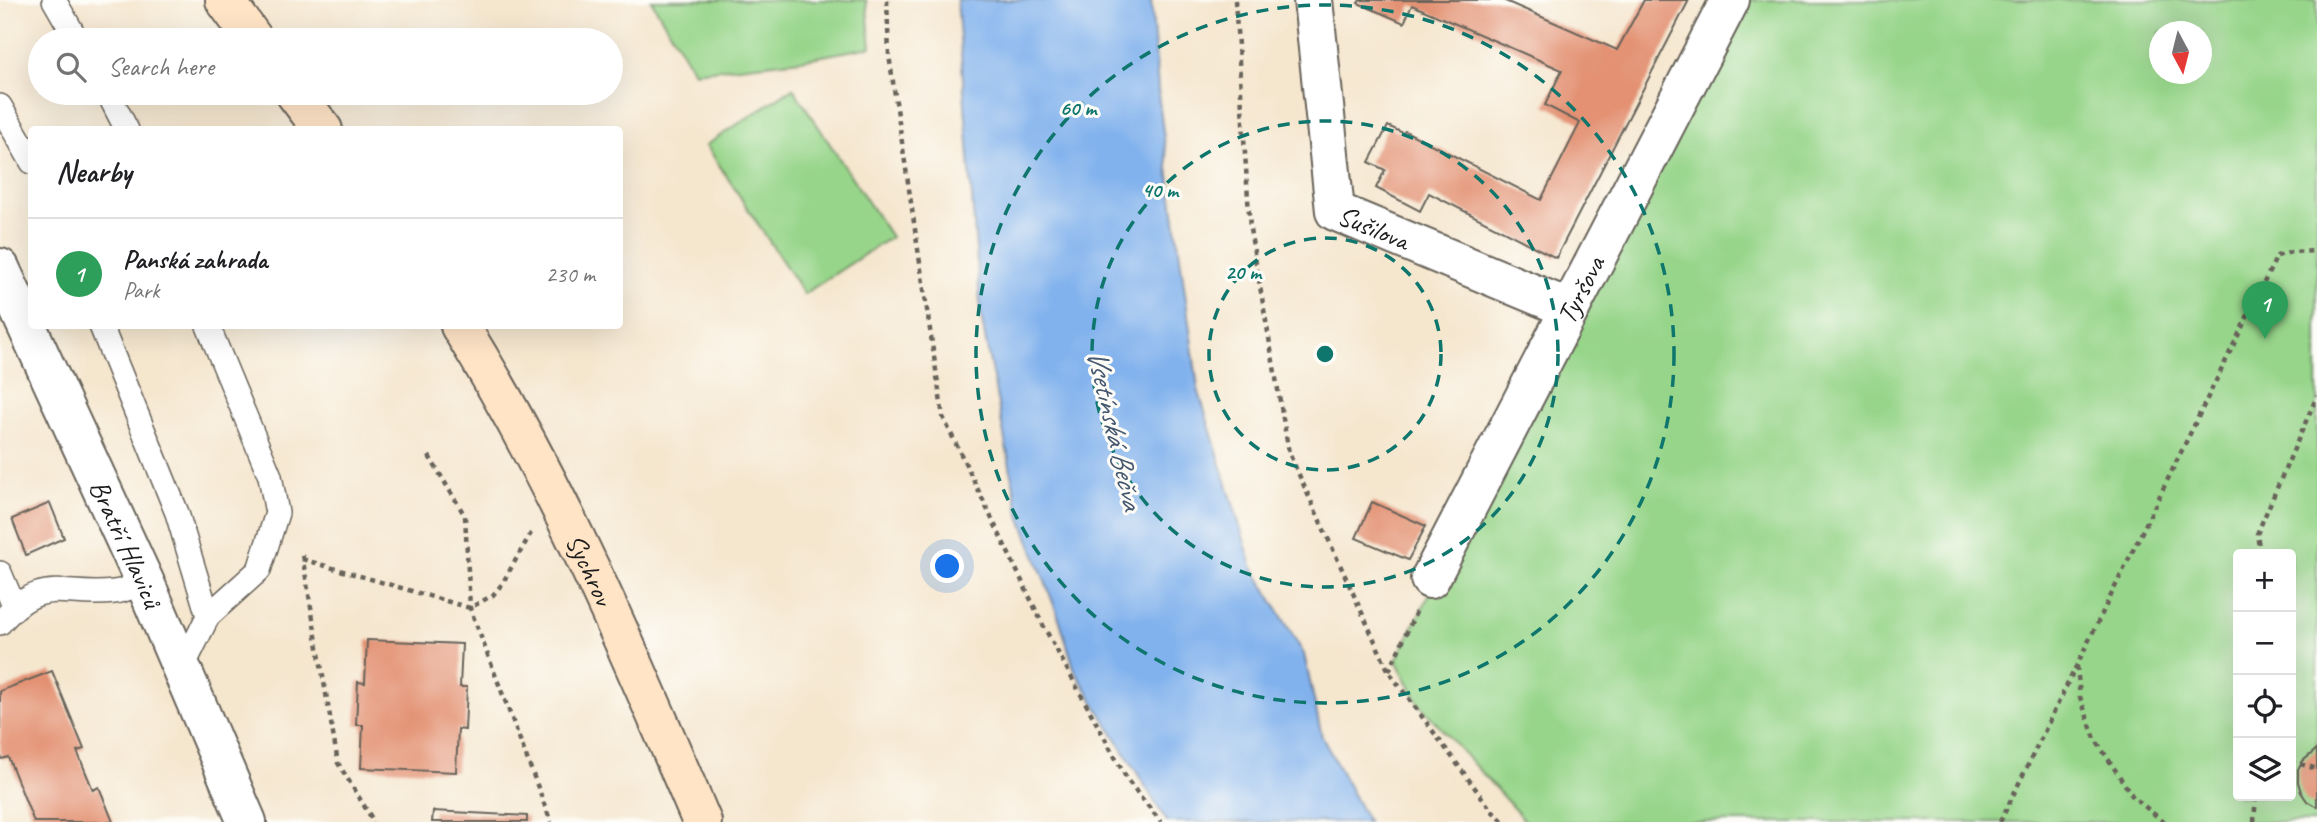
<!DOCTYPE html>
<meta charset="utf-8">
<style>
:root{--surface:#fff;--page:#f2f2f2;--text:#202124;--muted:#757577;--line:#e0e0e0;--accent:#b5179e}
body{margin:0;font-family:Caveat,sans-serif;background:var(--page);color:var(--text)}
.controls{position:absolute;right:21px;bottom:21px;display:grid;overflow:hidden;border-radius:7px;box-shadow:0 7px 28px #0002}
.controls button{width:63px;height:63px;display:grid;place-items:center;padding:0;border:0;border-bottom:2px solid var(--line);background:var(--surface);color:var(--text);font:35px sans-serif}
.compass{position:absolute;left:2149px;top:21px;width:63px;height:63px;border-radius:50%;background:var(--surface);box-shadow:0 7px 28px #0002;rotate:173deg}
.you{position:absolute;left:948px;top:567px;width:24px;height:24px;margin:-18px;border:5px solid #fff;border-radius:50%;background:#1a73e8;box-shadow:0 0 0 10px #1a73e833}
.badge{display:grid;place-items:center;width:46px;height:46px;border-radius:50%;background:var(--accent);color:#fff;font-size:23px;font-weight:700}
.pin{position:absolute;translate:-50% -58px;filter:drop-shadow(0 2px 4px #0008)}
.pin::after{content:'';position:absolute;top:37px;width:24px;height:21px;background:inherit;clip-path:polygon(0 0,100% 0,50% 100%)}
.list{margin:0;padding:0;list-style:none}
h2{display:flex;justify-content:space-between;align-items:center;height:91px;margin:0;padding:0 28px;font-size:30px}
h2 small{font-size:23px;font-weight:400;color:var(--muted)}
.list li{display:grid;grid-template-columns:46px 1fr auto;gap:21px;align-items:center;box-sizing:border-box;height:112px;padding:0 28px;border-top:2px solid var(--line)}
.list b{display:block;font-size:26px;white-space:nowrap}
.list p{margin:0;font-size:23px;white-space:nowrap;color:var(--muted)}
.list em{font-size:23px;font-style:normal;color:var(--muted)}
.icon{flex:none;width:38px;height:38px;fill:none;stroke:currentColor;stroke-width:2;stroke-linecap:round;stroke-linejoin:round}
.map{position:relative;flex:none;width:2317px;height:822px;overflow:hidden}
.search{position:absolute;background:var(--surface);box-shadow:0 7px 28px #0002;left:28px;top:28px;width:595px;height:77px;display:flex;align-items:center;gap:18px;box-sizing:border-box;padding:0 24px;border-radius:38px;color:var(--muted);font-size:26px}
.panel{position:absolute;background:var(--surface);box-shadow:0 7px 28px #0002;left:28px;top:126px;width:595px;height:203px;border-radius:7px}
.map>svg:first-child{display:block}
</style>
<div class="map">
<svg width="2317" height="822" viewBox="0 0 2317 822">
<rect width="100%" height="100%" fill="#fdfcf7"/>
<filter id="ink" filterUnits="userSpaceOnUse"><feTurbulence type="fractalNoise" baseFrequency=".0143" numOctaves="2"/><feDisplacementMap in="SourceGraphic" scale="14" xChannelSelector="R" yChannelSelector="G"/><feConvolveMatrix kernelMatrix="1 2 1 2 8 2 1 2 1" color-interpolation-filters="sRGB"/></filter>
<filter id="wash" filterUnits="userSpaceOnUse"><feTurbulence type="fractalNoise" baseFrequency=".00686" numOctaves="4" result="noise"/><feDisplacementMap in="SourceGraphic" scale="28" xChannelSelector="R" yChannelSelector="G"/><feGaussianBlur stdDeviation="1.57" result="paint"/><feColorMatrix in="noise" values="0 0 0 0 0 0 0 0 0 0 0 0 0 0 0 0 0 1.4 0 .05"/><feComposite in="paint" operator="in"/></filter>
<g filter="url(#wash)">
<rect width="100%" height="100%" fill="#f5e6ce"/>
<g fill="#97d58a" stroke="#5a7853" stroke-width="2" fill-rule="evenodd">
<path d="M651,0H866L871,47L801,60L694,72Z"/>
<path d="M1732,0H2317V822H1526L1419,704L1396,660ZM2160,32H2202V74H2160ZM2238,554H2291V796H2238Z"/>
<path d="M793,88L891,237L804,294L706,145Z"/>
</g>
<path fill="#82b2ed" stroke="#4f6784" stroke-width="2" d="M957,0H1151L1159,101L1198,389L1252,566L1304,654L1322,737L1368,822H1167L1075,671L1060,621L1019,513L981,316Z"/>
<g id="blocks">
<g fill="#e39172">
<path d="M1360,0H1503L1617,50L1644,0H1689L1556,258L1429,193L1420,211L1376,188L1385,170L1369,162L1388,126L1403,133L1405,131L1541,200L1580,123L1545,105L1562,70L1412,5L1404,23L1358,3Z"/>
<path d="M1372,502L1426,526L1408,560L1356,538Z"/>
<path d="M50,503L64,538L26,555L12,519Z"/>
<path d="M367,640L462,644L460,687H467L465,730L458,729L456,772L361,768L363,725H356L358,682L365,683Z"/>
<path d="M52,671L84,749L77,751L93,790L99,787L113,822H34L8,757L2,759L0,754V691Z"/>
<path d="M2317,749V807L2307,801L2301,792L2298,782V770L2303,761Z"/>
<path d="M433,811L527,816V822H432Z"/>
</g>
</g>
</g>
<g filter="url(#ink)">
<use href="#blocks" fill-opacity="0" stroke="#68635a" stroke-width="2"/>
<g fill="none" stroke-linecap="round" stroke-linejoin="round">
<g stroke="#68635a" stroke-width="26">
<g id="lane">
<path d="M54,0L77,40"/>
<path d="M108,93L127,130"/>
<path d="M0,106L32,162"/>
<path d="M101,326L177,513L208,616L182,669"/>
<path d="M0,573L14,606"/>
<path d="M208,616L259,570L277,513L270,476L208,326"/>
<path d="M0,623C42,574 61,598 114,592C124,591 135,586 145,583"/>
</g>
</g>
<g stroke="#68635a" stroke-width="42">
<g id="street">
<path id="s1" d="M1313,0L1335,211L1570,309"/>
<path id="s2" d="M0,268L145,583L247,822"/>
<path id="s3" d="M1430,579L1730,0"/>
</g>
</g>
<g stroke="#68635a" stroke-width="42">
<g id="secondary">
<path d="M225,0L254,40"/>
<path d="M295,93L323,130"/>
<path id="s4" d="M460,326C557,482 630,653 702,822"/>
</g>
</g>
<g stroke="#68635a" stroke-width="4.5" stroke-dasharray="5 5" stroke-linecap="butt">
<path d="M887,0L889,55L943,417L1043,625L1128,781L1161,822"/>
<path d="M1235,0L1250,229L1289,453L1389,672L1492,811L1504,822"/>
<path d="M429,456L465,516L470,608L551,822"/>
<path d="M2260,554L2257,534L2317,396"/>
<path d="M302,555L338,763L374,822"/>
<path d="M302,559L470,608L493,595L502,584L531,533"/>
<path d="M2077,666L2080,697L2095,739L2133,797L2164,822"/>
<path d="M1389,671L1416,612"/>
<path d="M2291,740L2294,762"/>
<path d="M2291,764L2294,762L2317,769"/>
<path d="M2000,822L2277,256L2291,252L2317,251"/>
<path d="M2254,822L2256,796"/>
</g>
<use href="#lane" stroke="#fff" stroke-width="23"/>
<use href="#street" stroke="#fff" stroke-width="38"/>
<use href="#secondary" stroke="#ffe4c6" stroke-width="38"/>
</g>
</g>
<g fill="none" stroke="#0f766e" stroke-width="3.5" stroke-dasharray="12 9">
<circle cx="1325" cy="354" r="116"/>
<circle cx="1325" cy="354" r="233"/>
<circle cx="1325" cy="354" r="349"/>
</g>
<g text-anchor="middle" stroke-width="6" stroke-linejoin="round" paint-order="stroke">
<g font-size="28" fill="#1c1c1c" stroke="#fdfcf7">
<text dy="10" stroke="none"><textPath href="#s1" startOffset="254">Sušilova</textPath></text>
<text dy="10" stroke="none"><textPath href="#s3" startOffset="326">Tyršova</textPath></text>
<text dy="10" stroke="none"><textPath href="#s2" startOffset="303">Bratří Hlaviců</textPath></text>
<text dy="10" stroke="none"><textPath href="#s4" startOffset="276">Sychrov</textPath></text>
</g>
<g font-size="30" font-style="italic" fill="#455870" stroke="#fdfcf7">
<text transform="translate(1115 429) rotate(77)" y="10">Vsetínská Bečva</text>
</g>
</g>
<circle cx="1325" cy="354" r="10" fill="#0f766e" stroke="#fdfcf7" stroke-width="3.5"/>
<g font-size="21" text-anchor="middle" font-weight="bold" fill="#0f766e" stroke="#fdfcf7" stroke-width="6" stroke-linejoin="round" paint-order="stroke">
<text x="1078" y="115">60 m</text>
<text x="1160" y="197">40 m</text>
<text x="1243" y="279">20 m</text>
</g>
</svg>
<div class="controls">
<button>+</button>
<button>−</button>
<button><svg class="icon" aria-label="locate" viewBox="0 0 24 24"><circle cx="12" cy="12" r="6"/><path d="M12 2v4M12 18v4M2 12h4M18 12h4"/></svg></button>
<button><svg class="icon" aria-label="layers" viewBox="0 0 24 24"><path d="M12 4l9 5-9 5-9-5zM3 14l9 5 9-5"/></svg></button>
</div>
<svg class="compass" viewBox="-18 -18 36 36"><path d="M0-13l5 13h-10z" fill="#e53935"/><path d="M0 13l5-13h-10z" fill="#757577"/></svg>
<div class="you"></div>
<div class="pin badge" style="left:2265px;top:339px;background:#2e9e5b">1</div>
<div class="search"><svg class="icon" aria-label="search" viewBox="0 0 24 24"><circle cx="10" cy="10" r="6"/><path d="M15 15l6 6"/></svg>Search here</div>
<section class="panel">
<h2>Nearby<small></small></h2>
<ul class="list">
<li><span class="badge" style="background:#2e9e5b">1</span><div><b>Panská zahrada</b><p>Park</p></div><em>230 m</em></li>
</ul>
</section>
</div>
